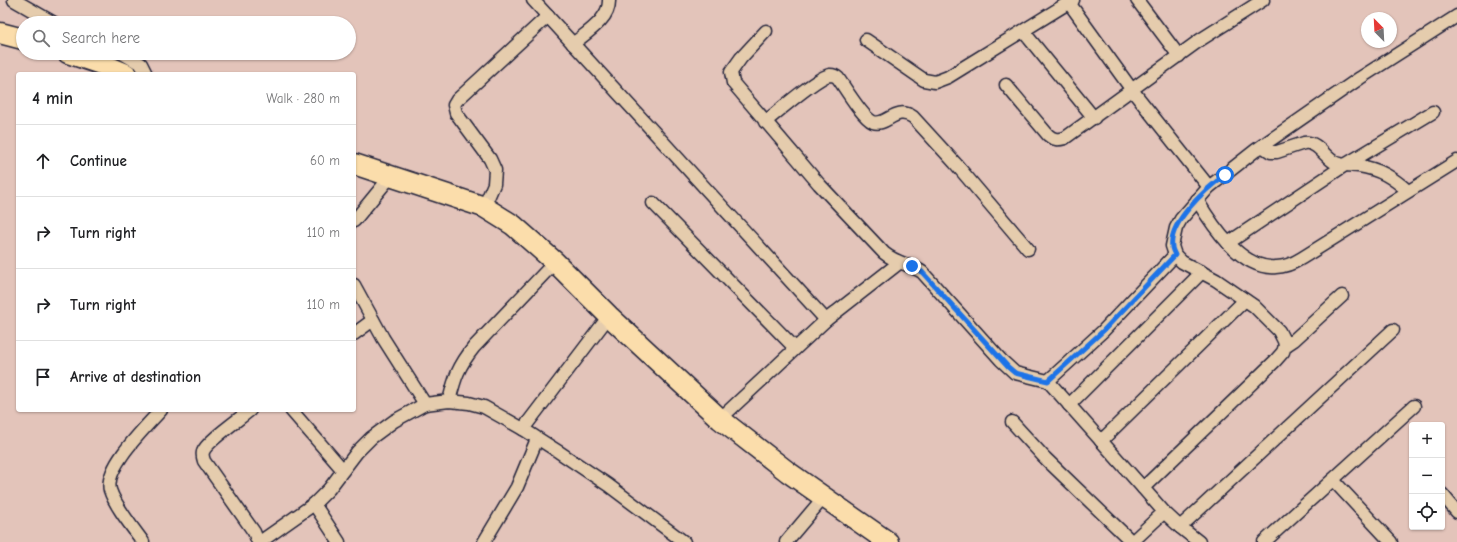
<!DOCTYPE html>
<meta charset="utf-8">
<style>
:root{--surface:#fff;--page:#f6f6f6;--text:#202124;--muted:#757577;--line:#e0e0e0}
body{margin:0;font-family:"Comic Neue",sans-serif;background:var(--page);color:var(--text)}
.controls{position:absolute;right:12px;bottom:12px;display:grid;overflow:hidden;border-radius:4px;box-shadow:0 1px 3px #0004}
.controls button{width:36px;height:36px;display:grid;place-items:center;padding:0;border:0;border-bottom:1px solid var(--line);background:var(--surface);color:var(--text);font:20px sans-serif}
.compass{position:absolute;left:1361px;top:12px;width:36px;height:36px;border-radius:50%;background:var(--surface);box-shadow:0 1px 3px #0004;rotate:336deg}
.stop{position:absolute;width:12px;height:12px;margin:-9px;border:3px solid #1a73e8;border-radius:50%;background:#fff}
.stop.end{background:#1a73e8;border-color:#fff;box-shadow:0 1px 4px #0008}
.list{margin:0;padding:0;list-style:none}
h2{display:flex;justify-content:space-between;align-items:center;height:52px;margin:0;padding:0 16px;font-size:17px}
h2 small{font-size:13px;font-weight:400;color:var(--muted)}
.list li{display:grid;grid-template-columns:26px 1fr auto;gap:12px;align-items:center;box-sizing:border-box;height:72px;padding:0 16px;border-top:1px solid var(--line)}
.list b{display:block;font-size:15px;white-space:nowrap}
.list em{font-size:13px;font-style:normal;color:var(--muted)}
.icon{flex:none;width:22px;height:22px;fill:none;stroke:currentColor;stroke-width:2;stroke-linecap:round;stroke-linejoin:round}
.map{position:relative;flex:none;width:1457px;height:542px;overflow:hidden}
.search{position:absolute;background:var(--surface);box-shadow:0 1px 3px #0004;left:16px;top:16px;width:340px;height:44px;display:flex;align-items:center;gap:10px;box-sizing:border-box;padding:0 14px;border-radius:22px;color:var(--muted);font-size:15px}
.panel{position:absolute;background:var(--surface);box-shadow:0 1px 3px #0004;left:16px;top:72px;width:340px;height:340px;border-radius:4px}
.map>svg:first-child{display:block}
</style>
<div class="map">
<svg width="1457" height="542" viewBox="0 0 1457 542">
<rect width="100%" height="100%" fill="#e3c4ba"/>
<filter id="ink" filterUnits="userSpaceOnUse"><feTurbulence type="fractalNoise" baseFrequency=".025" numOctaves="2"/><feDisplacementMap in="SourceGraphic" scale="8" xChannelSelector="R" yChannelSelector="G"/><feConvolveMatrix kernelMatrix="1 2 1 2 8 2 1 2 1" color-interpolation-filters="sRGB"/></filter>
<g filter="url(#ink)">
<g fill="none" stroke-linecap="round" stroke-linejoin="round">
<g stroke="#22223b" stroke-width="15">
<g id="street">
<path d="M14,0L54,23"/>
<path d="M533,0L826,320"/>
<path d="M1067,0L1132,90L1209,187"/>
<path d="M1137,0L1179,56"/>
<path d="M766,31L741,58L731,72L733,83L819,184L884,253C896,263 909,264 922,272L1001,360L1015,373L1048,381L1143,488"/>
<path d="M1023,31L1094,118"/>
<path d="M866,40L924,80L935,82L948,77L1073,0"/>
<path d="M573,44C586,33 610,19 609,0"/>
<path d="M122,53L141,64L146,74"/>
<path d="M1006,85L1048,135C1054,140 1058,140 1065,138L1200,40L1263,0"/>
<path d="M765,122C776,113 819,76 830,75C833,75 836,76 838,78C845,88 863,118 873,122C887,127 895,105 913,117L955,163L1028,249"/>
<path d="M1262,146L1271,152H1277L1304,143C1317,141 1324,156 1334,162C1341,166 1351,165 1359,166C1380,169 1393,178 1408,191"/>
<path d="M1197,200C1212,225 1241,270 1276,267C1286,267 1294,263 1302,258L1457,161"/>
<path d="M653,203L795,348"/>
<path d="M484,207L494,184L495,170L490,159L456,113L454,105L457,100L548,16"/>
<path d="M354,221L391,176"/>
<path d="M1228,243L1345,165L1433,112"/>
<path d="M354,285L383,338L425,404"/>
<path d="M354,334L373,320"/>
<path d="M1285,346L1294,340L1342,296"/>
<path d="M1048,381L1103,331L1175,255"/>
<path d="M449,401C455,377 458,367 474,347L555,262"/>
<path d="M1069,405L1202,272"/>
<path d="M250,410C241,418 206,442 203,452C202,455 203,458 204,461L254,532L258,542"/>
<path d="M291,410L343,470"/>
<path d="M720,419L826,320L899,263"/>
<path d="M1012,422L1045,458L1132,542"/>
<path d="M523,429L609,316"/>
<path d="M1101,441L1245,300"/>
<path d="M1333,480L1391,542"/>
<path d="M1442,494L1457,512"/>
<path d="M314,504L339,542"/>
<path d="M1164,512L1180,527L1199,542"/>
<path d="M1180,527L1393,330"/>
<path d="M143,542C133,528 115,506 110,490C104,467 146,427 161,410"/>
<path d="M260,542L314,504L329,489L357,452L371,438L394,421L425,404L449,401L469,403L484,407L523,429L559,452L608,485L684,542"/>
<path d="M484,542L517,487L537,439"/>
<path d="M786,542L824,497"/>
<path d="M1132,542L1164,512L1143,488L1275,361L1283,352L1285,346L1284,341L1279,331L1254,306L1216,280L1182,262L1175,255L1172,246L1176,228L1181,219L1209,187L1256,150L1360,78L1457,16"/>
<path d="M1264,542L1414,406"/>
</g>
</g>
<g stroke="#22223b" stroke-width="23">
<g id="primary">
<path d="M0,33L23,39"/>
<path d="M68,53L107,66L126,74"/>
<path d="M354,164L484,207L513,225L555,262L609,316L720,419L788,472L888,542"/>
</g>
</g>
<use href="#street" stroke="#e5ccad" stroke-width="12"/>
<use href="#primary" stroke="#fbddab" stroke-width="20"/>
</g>
</g>
<g fill="none" stroke-linecap="round" stroke-linejoin="round" filter="url(#ink)">
<path stroke="#1a73e8" stroke-width="5" d="M912,266L922,272L1008,367L1015,373L1048,381L1103,331L1175,255C1174,253 1172,249 1172,247C1168,222 1207,188 1225,175"/>
</g>
</svg>
<div class="controls">
<button>+</button>
<button>−</button>
<button><svg class="icon" aria-label="locate" viewBox="0 0 24 24"><circle cx="12" cy="12" r="6"/><path d="M12 2v4M12 18v4M2 12h4M18 12h4"/></svg></button>
</div>
<svg class="compass" viewBox="-18 -18 36 36"><path d="M0-13l5 13h-10z" fill="#e53935"/><path d="M0 13l5-13h-10z" fill="#757577"/></svg>
<div class="stop" style="left:1225px;top:175px"></div>
<div class="stop end" style="left:912px;top:266px"></div>
<div class="search"><svg class="icon" aria-label="search" viewBox="0 0 24 24"><circle cx="10" cy="10" r="6"/><path d="M15 15l6 6"/></svg>Search here</div>
<section class="panel">
<h2>4 min<small>Walk · 280 m</small></h2>
<ul class="list">
<li><svg class="icon" aria-label="ahead" viewBox="0 0 24 24"><path d="M12 20V5M6 11l6-6 6 6"/></svg><div><b>Continue</b></div><em>60 m</em></li>
<li><svg class="icon" aria-label="right" viewBox="0 0 24 24"><path d="M7 20v-9h11M14 6l5 5-5 5"/></svg><div><b>Turn right</b></div><em>110 m</em></li>
<li><svg class="icon" aria-label="right" viewBox="0 0 24 24"><path d="M7 20v-9h11M14 6l5 5-5 5"/></svg><div><b>Turn right</b></div><em>110 m</em></li>
<li><svg class="icon" aria-label="arrive" viewBox="0 0 24 24"><path d="M6 21V4h12l-3 4 3 4H6"/></svg><div><b>Arrive at destination</b></div></li>
</ul>
</section>
</div>
